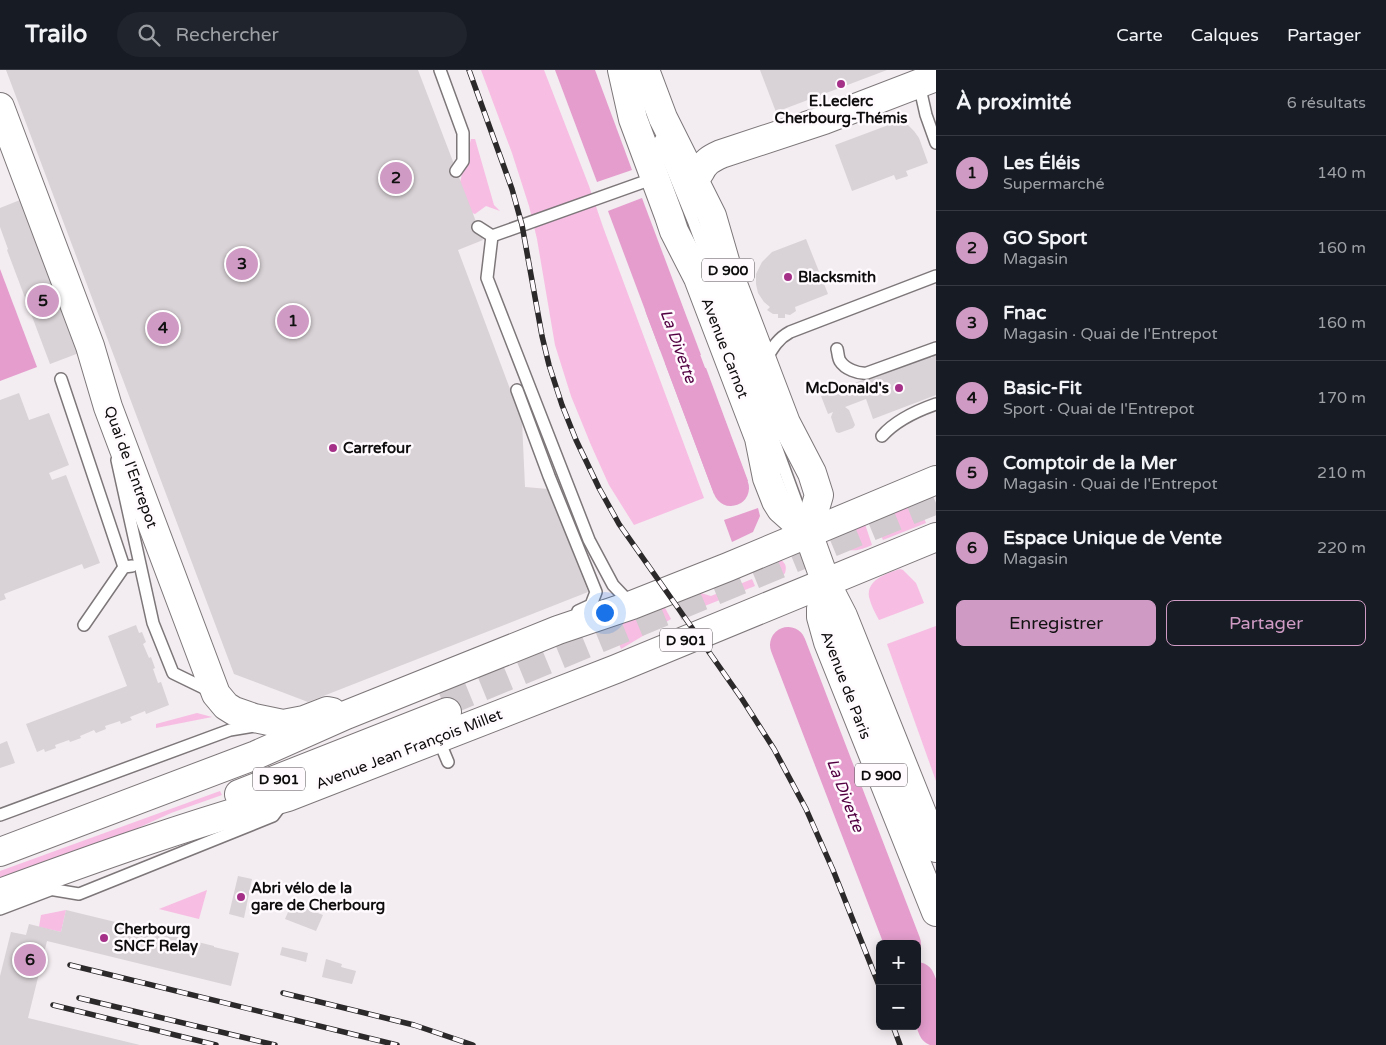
<!DOCTYPE html>
<html lang="fr">
<meta charset="utf-8">
<style>
:root{--surface:#171b24;--page:#20242c;--text:#f1f3f6;--muted:#9ea1a6;--line:#363941;--accent:#cf9bc4}
body{margin:0;font-family:"Varela Round",sans-serif;background:var(--page);color:var(--text)}
.controls{position:absolute;right:15px;bottom:15px;display:grid;overflow:hidden;border-radius:8px;box-shadow:0 2px 12px #0003}
.controls button{width:45px;height:45px;display:grid;place-items:center;padding:0;border:0;border-bottom:1px solid var(--line);background:var(--surface);color:var(--text);font:25px sans-serif}
.you{position:absolute;left:604px;top:542px;width:18px;height:18px;margin:-12px;border:4px solid #fff;border-radius:50%;background:#1a73e8;box-shadow:0 0 0 8px #1a73e833}
.badge{display:grid;place-items:center;width:32px;height:32px;border-radius:50%;background:var(--accent);color:#111;font-size:16px;font-weight:700}
.pin{position:absolute;translate:-50% -50%;border:2px solid #fff;box-shadow:0 1px 5px #0006}
.list{margin:0;padding:0;list-style:none}
h2{display:flex;justify-content:space-between;align-items:center;height:65px;margin:0;padding:0 20px;font-size:21px}
h2 small{font-size:16px;font-weight:400;color:var(--muted)}
.list li{display:grid;grid-template-columns:32px 1fr auto;gap:15px;align-items:center;box-sizing:border-box;height:75px;padding:0 20px;border-top:1px solid var(--line)}
.list b{display:block;font-size:19px;white-space:nowrap}
.list p{margin:0;font-size:16px;white-space:nowrap;color:var(--muted)}
.list em{font-size:16px;font-style:normal;color:var(--muted)}
.actions{display:flex;gap:10px;padding:15px 20px}
.actions a{flex:1;padding:11px 0;border:1px solid var(--accent);border-radius:8px;text-align:center;font-size:18px;color:var(--accent)}
.actions .main{background:var(--accent);color:#111}
.icon{flex:none;width:28px;height:28px;fill:none;stroke:currentColor;stroke-width:2;stroke-linecap:round;stroke-linejoin:round}
.map{position:relative;flex:none;width:936px;height:975px;overflow:hidden}
header{display:flex;align-items:center;gap:30px;box-sizing:border-box;height:70px;padding:0 25px;background:var(--surface);border-bottom:1px solid var(--line)}
header strong{font-size:24px}
nav{display:flex;gap:28px;margin-inline-start:auto;font-size:18px}
.search{width:350px;height:45px;background:var(--page);display:flex;align-items:center;gap:12px;box-sizing:border-box;padding:0 18px;border-radius:28px;color:var(--muted);font-size:19px}
main{display:flex}
aside{flex:1;background:var(--surface)}
.map>svg:first-child{display:block}
</style>
<header>
<strong>Trailo</strong>
<div class="search"><svg class="icon" aria-label="search" viewBox="0 0 24 24"><circle cx="10" cy="10" r="6"/><path d="M15 15l6 6"/></svg>Rechercher</div>
<nav><a>Carte</a><a>Calques</a><a>Partager</a></nav>
</header>
<main>
<div class="map">
<svg width="936" height="975" viewBox="0 0 936 975">
<rect width="100%" height="100%" fill="#f3ecf0"/>
<g fill="#f7bde3">
<path d="M481,0H544L589,116L603,157L704,428L634,455L609,415L591,375L571,326L555,275L537,169L529,136L512,83Z"/>
<path d="M471,69H475L494,135L500,141L486,136L475,144L472,143L460,112Z"/>
<path d="M916,430L926,453L883,470L873,447Z"/>
<path d="M864,451L872,475C859,481 839,487 843,463Z"/>
<path d="M779,489C785,492 787,496 785,503L781,508L768,513L760,494Z"/>
<path d="M900,499L903,500L916,513L924,533L879,550C875,543 871,535 869,527C866,510 887,503 900,499Z"/>
<path d="M752,509L755,516L687,543L677,528L694,521L711,526Z"/>
<path d="M663,534L671,549L621,579L612,555Z"/>
<path d="M936,556V711L887,574Z"/>
<path d="M197,643L212,647L156,658V654Z"/>
<path d="M220,721L222,725L171,743L118,767L0,810V801Z"/>
<path d="M207,820L199,849L159,839Z"/>
<path d="M66,840L61,862L39,857L41,845Z"/>
</g>
<g fill="#e49dcd">
<path d="M555,0H595L632,100L597,112Z"/>
<path d="M642,128L701,285L660,280L608,141Z"/>
<path d="M0,199L37,297L0,311Z"/>
<path d="M665,293L706,298L748,411L714,424Z"/>
<path d="M758,438L760,446L753,462L732,472L724,450Z"/>
</g>
<g fill="none" stroke-linecap="round" stroke-linejoin="round">
<g stroke="#e49dcd" stroke-width="36">
<path d="M663,237L731,418"/>
<path d="M788,575L903,874"/>
<path d="M917,910L936,958"/>
</g>
</g>
<g fill="#d9d2d6">
<path d="M6,0H418L483,170L458,180L522,351L525,417L548,419L588,522L308,632L234,604Z"/>
<path d="M760,0H887L776,42Z"/>
<path d="M894,53L908,55L914,61L919,68L928,93L906,101L908,106L896,110L894,105L852,121L835,75Z"/>
<path d="M20,130L79,283L50,294L7,180L8,179L0,157V138Z"/>
<path d="M806,169L828,224L795,237L796,241L790,245L785,244V248H778V244H773L767,240L770,237L764,232L758,223L756,214V204L762,192L772,182Z"/>
<path d="M930,284L931,288L933,287L932,286L936,284V325L873,349L866,329L845,337L849,340L855,355L853,358L839,363L836,362L831,347L833,342L828,344L821,326Z"/>
<path d="M19,323L29,350L49,343L69,395L49,403L52,410L66,405L100,493L84,499L82,494L4,524L6,529L0,531V330Z"/>
<path d="M136,555L139,563L142,562L146,572L143,574L149,588L151,587L155,598L153,599L158,613L161,612L169,635L146,644L145,641L130,647L132,650L121,654L120,651L105,656L106,659L96,663L94,660L80,666L81,668L70,672L69,670L55,675L56,678L45,682L44,679L37,682L26,654L127,616L108,566Z"/>
<path d="M7,671L15,693L0,698V674Z"/>
<path d="M238,806L252,809L244,848L229,844Z"/>
<path d="M292,833L323,845L316,861L285,849Z"/>
<path d="M66,840L214,876V877L239,883L231,916L47,871L28,948L140,975H0V906L11,862L26,865L29,854L61,862Z"/>
<path d="M282,877L308,883L306,892L280,885Z"/>
<path d="M326,889L342,894L341,897L356,901L352,914L322,907Z"/>
</g>
<g fill="none" stroke-linecap="round" stroke-linejoin="round">
<path stroke="#d1cace" stroke-width="28" stroke-dasharray="28 14" stroke-linecap="butt" d="M443,633L936,430"/>
<g stroke="#7d777a" stroke-width="14">
<g id="lane">
<path d="M440,0L463,63V91L456,101"/>
<path d="M919,14L926,45L936,73"/>
<path d="M660,70L694,153L803,450"/>
<path d="M478,157L492,166L487,208L589,470L613,515L631,534"/>
<path d="M492,166L649,110L655,113"/>
<path d="M837,279C838,282 838,288 840,291C845,299 858,304 867,303L936,278"/>
<path d="M765,291C772,279 777,269 790,262L936,206"/>
<path d="M61,309L124,497"/>
<path d="M517,320L549,406L596,522L591,535L578,541"/>
<path d="M882,366C896,350 916,341 936,334"/>
<path d="M117,390L153,553L173,603L210,621"/>
<path d="M84,555L124,497L132,496"/>
<path d="M438,668L448,692"/>
<path d="M0,745L230,660L254,656"/>
<path d="M37,817L79,824L273,746L282,734"/>
<path d="M0,839L50,820"/>
</g>
</g>
<g stroke="#7d777a" stroke-width="30">
<path id="secondary" d="M0,37L90,276L108,337L216,624L226,636L234,641L254,648L283,654L304,650L327,641L332,642"/>
</g>
<g stroke="#7d777a" stroke-width="30">
<g id="primary">
<path d="M622,0L633,49L669,146L674,161L698,208L759,368L767,408L776,431L781,439L808,463"/>
<path d="M645,0L663,48L712,146L728,201L786,353L812,403L819,425L808,463L826,513L843,546L936,778"/>
<path d="M700,102C705,92 710,89 721,84L824,50L936,7"/>
<path d="M826,513L821,539V547L828,572L936,842"/>
<path d="M239,724L447,642"/>
<path d="M0,782L256,685L346,645L558,560L632,535L728,497L936,410"/>
<path d="M0,823C95,788 190,754 288,727L616,599L936,467"/>
</g>
</g>
<use href="#lane" stroke="#fff" stroke-width="11"/>
<use href="#secondary" stroke="#fff" stroke-width="28"/>
<use href="#primary" stroke="#fff" stroke-width="28"/>
<g stroke="#2b292a" stroke-width="5.5">
<g id="rail">
<path d="M469,0L512,119L522,155L542,266L549,295L562,335L576,370L599,418L619,454L742,629L774,679L806,739L833,800L880,918"/>
<path d="M70,895L397,975"/>
<path d="M283,923L414,955L473,975"/>
<path d="M79,928L275,975"/>
<path d="M53,935L216,975"/>
<path d="M893,956L900,975"/>
</g>
</g>
<use href="#rail" stroke="#fefafd" stroke-width="4" stroke-dasharray="11" stroke-linecap="butt"/>
</g>
<g fill="#a53088" stroke="#fefafd" stroke-width="2">
<circle cx="841" cy="14" r="5"/>
<circle cx="788" cy="207" r="5"/>
<circle cx="899" cy="318" r="5"/>
<circle cx="333" cy="378" r="5"/>
<circle cx="241" cy="827" r="5"/>
<circle cx="104" cy="868" r="5"/>
</g>
<g text-anchor="middle" stroke-width="5" stroke-linejoin="round" paint-order="stroke">
<g fill="#fefafd" stroke="#565355" stroke-width="1">
<rect x="702" y="188.5" width="52" height="23" rx="4"/>
<rect x="660" y="558.5" width="52" height="23" rx="4"/>
<rect x="855" y="693.5" width="52" height="23" rx="4"/>
<rect x="253" y="697.5" width="52" height="23" rx="4"/>
</g>
<g font-size="14" font-weight="bold" fill="#0e0c0d">
<text x="728" y="205">D 900</text>
<text x="686" y="575">D 901</text>
<text x="881" y="710">D 900</text>
<text x="279" y="714">D 901</text>
</g>
<g font-size="15" font-weight="bold" fill="#0e0c0d" stroke="#fefafd" text-anchor="start">
<text x="841" y="36" text-anchor="middle">E.Leclerc<tspan x="841" dy="17">Cherbourg-Thémis</tspan></text>
<text x="798" y="212">Blacksmith</text>
<text x="889" y="323" text-anchor="end">McDonald's</text>
<text x="343" y="383">Carrefour</text>
<text x="251" y="823">Abri vélo de la<tspan x="251" dy="17">gare de Cherbourg</tspan></text>
<text x="114" y="864">Cherbourg<tspan x="114" dy="17">SNCF Relay</tspan></text>
</g>
<g font-size="15" fill="#0e0c0d" stroke="#fefafd">
<text transform="translate(725 278) rotate(69)" y="5">Avenue Carnot</text>
<text transform="translate(131 397) rotate(70)" y="5">Quai de l'Entrepot</text>
<text transform="translate(846 615) rotate(69)" y="5">Avenue de Paris</text>
<text transform="translate(409 679) rotate(-21)" y="5">Avenue Jean François Millet</text>
</g>
<g font-size="16" font-style="italic" fill="#530042" stroke="#fefafd">
<text transform="translate(679 276) rotate(70)" y="6">La Divette</text>
<text transform="translate(846 725) rotate(69)" y="6">La Divette</text>
</g>
</g>
</svg>
<div class="controls">
<button>+</button>
<button>−</button>
</div>
<div class="you"></div>
<div class="pin badge" style="left:293px;top:251px">1</div>
<div class="pin badge" style="left:396px;top:108px">2</div>
<div class="pin badge" style="left:242px;top:194px">3</div>
<div class="pin badge" style="left:163px;top:258px">4</div>
<div class="pin badge" style="left:43px;top:231px">5</div>
<div class="pin badge" style="left:30px;top:890px">6</div>
</div>
<aside>
<h2>À proximité<small>6 résultats</small></h2>
<ul class="list">
<li><span class="badge">1</span><div><b>Les Éléis</b><p>Supermarché</p></div><em>140 m</em></li>
<li><span class="badge">2</span><div><b>GO Sport</b><p>Magasin</p></div><em>160 m</em></li>
<li><span class="badge">3</span><div><b>Fnac</b><p>Magasin · Quai de l'Entrepot</p></div><em>160 m</em></li>
<li><span class="badge">4</span><div><b>Basic-Fit</b><p>Sport · Quai de l'Entrepot</p></div><em>170 m</em></li>
<li><span class="badge">5</span><div><b>Comptoir de la Mer</b><p>Magasin · Quai de l'Entrepot</p></div><em>210 m</em></li>
<li><span class="badge">6</span><div><b>Espace Unique de Vente</b><p>Magasin</p></div><em>220 m</em></li>
</ul>
<div class="actions"><a class="main">Enregistrer</a><a>Partager</a></div>
</aside>
</main>
